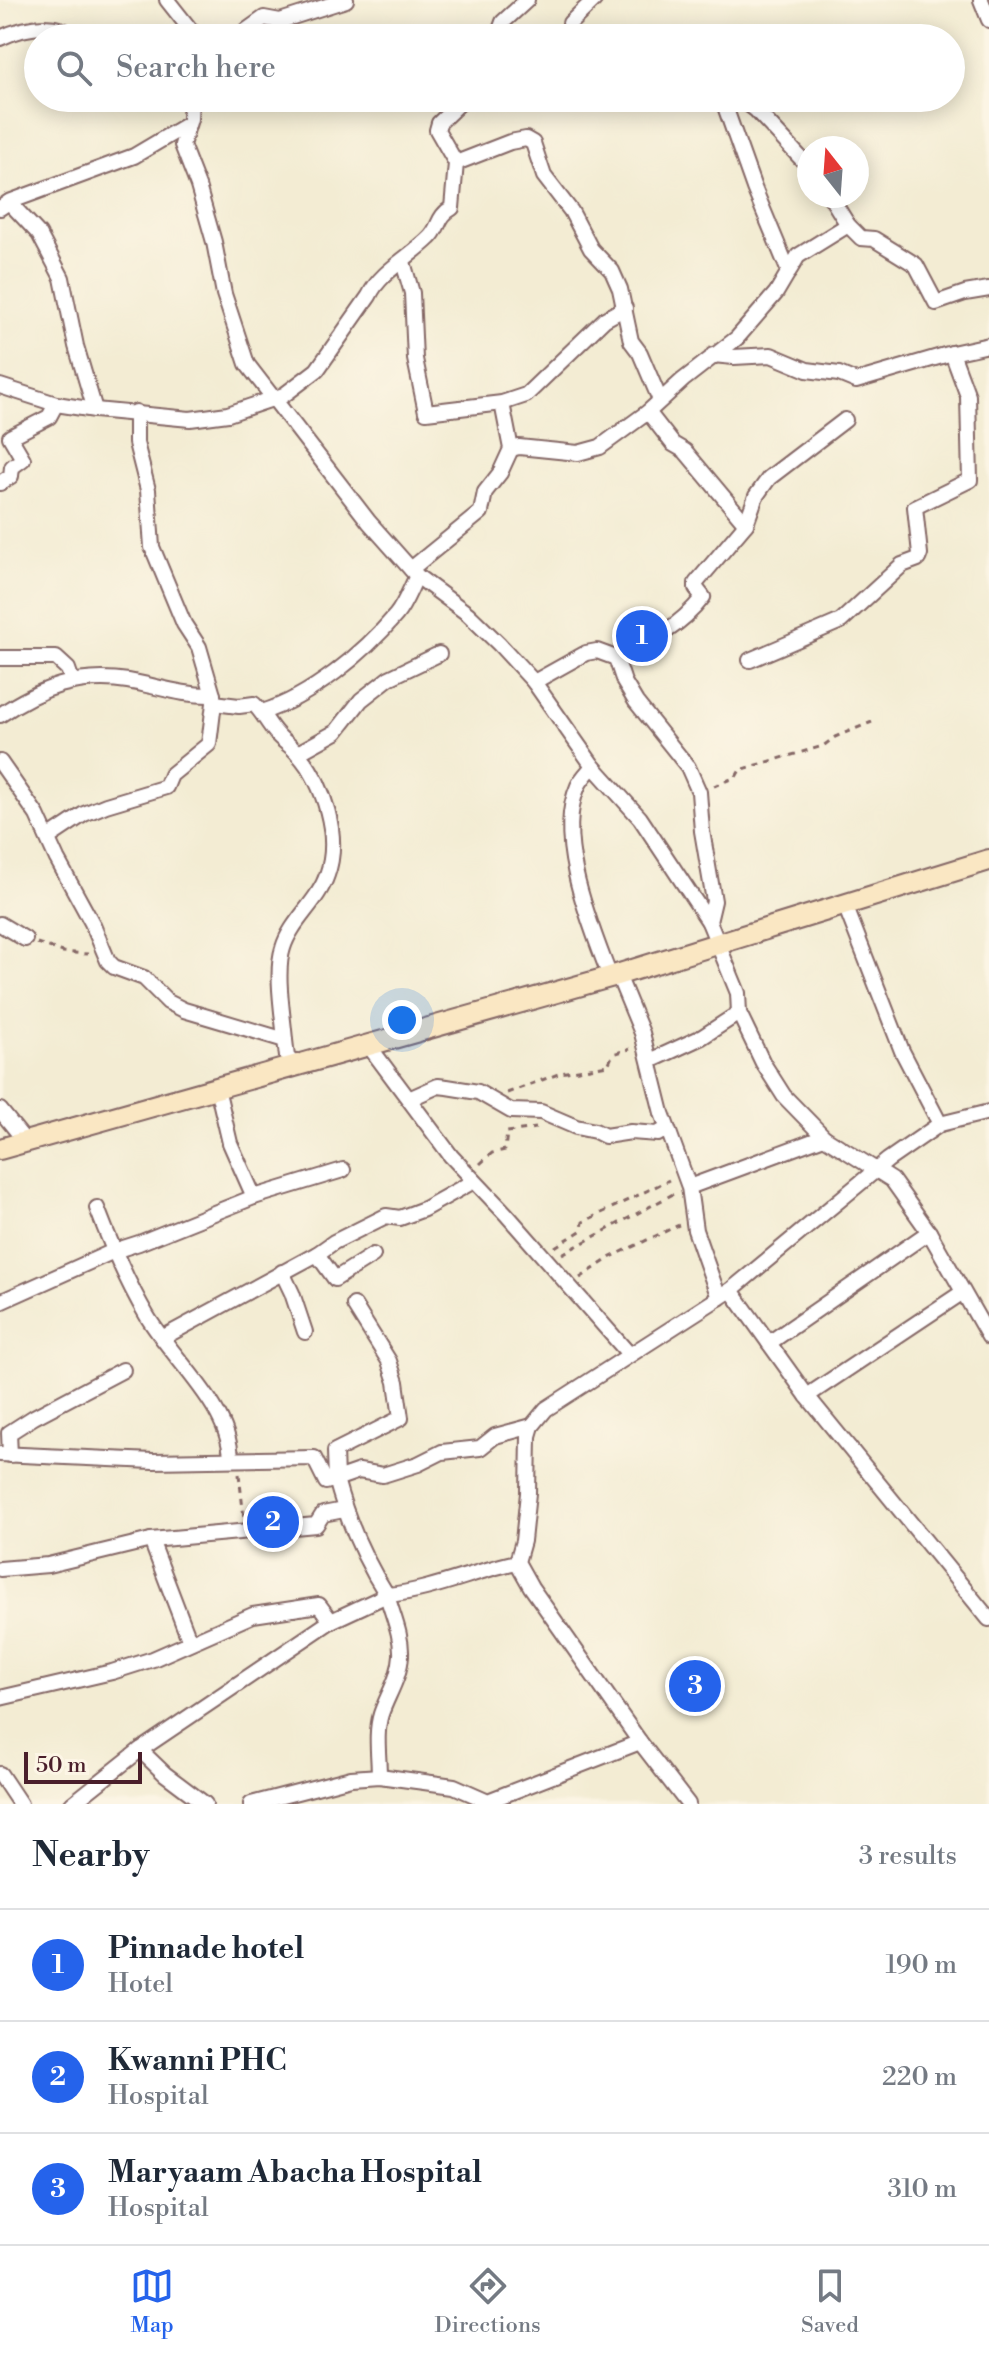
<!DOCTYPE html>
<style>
:root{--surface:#fff;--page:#f6f6f7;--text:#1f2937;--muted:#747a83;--line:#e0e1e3;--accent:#2563eb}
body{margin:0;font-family:"Libre Bodoni",serif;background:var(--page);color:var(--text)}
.compass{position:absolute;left:797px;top:136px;width:72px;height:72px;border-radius:50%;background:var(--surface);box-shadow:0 4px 20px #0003;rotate:343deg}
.scale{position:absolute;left:24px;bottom:20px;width:118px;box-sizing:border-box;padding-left:8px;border:4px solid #4a1f2b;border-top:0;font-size:22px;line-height:28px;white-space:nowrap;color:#4a1f2b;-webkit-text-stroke:6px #fcf5e5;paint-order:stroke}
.you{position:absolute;left:402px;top:1020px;width:28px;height:28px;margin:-20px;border:6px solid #fff;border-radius:50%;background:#1a73e8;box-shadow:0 0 0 12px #1a73e833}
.badge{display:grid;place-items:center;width:52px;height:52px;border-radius:50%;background:var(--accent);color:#fff;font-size:26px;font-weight:700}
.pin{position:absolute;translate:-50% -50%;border:4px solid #fff;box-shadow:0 2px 8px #0006}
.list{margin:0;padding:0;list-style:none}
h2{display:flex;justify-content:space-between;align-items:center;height:104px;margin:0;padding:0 32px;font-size:34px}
h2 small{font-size:26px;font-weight:400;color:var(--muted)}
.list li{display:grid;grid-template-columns:52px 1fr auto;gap:24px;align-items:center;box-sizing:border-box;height:112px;padding:0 32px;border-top:2px solid var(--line)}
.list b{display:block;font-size:30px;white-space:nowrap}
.list p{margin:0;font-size:26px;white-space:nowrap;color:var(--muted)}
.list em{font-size:26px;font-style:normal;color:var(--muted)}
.icon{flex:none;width:44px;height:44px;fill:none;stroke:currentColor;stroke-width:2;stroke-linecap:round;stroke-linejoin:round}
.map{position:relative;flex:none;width:989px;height:1804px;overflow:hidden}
.search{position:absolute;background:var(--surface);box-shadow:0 4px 20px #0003;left:24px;right:24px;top:24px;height:88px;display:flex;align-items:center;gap:20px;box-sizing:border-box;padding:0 28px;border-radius:44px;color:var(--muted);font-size:30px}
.sheet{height:440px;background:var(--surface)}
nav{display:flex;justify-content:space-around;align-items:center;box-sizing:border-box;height:112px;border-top:2px solid var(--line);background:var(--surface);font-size:22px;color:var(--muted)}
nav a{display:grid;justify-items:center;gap:4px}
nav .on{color:var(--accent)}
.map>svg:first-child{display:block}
</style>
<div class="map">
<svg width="989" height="1804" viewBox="0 0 989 1804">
<rect width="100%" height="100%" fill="#fcf5e5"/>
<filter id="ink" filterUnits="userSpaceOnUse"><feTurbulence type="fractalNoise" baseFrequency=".0125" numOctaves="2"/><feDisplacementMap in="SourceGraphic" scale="16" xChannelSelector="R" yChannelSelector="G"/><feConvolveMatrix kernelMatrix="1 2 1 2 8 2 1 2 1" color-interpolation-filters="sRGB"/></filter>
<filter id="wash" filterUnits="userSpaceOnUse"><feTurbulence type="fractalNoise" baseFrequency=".006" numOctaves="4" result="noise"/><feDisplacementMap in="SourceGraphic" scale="32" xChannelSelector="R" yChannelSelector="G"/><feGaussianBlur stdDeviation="1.8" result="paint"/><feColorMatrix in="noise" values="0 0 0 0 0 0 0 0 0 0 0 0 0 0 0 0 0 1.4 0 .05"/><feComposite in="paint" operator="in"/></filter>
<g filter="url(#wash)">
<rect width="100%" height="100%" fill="#f3ecd3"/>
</g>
<g filter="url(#ink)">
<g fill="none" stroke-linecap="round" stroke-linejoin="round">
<g stroke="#856766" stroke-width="18">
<g id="street">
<path d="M167,0L197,38"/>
<path d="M981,0L989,20"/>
<path d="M570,23L594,0"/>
<path d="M0,38C26,26 55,21 79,38"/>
<path d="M236,38L264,18L280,21L346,0"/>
<path d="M497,38L503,22L527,0"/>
<path d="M167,98L189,101"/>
<path d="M191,98L190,119L182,145L198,186L214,242L224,294L247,364L369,522L417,576L468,614L499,644L534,682L593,766L640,818L709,922L738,993L739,1013L763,1063L784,1096L824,1137L892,1180L929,1232L989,1337"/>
<path d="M722,98L754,188L789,272"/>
<path d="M740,98L756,110L809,167"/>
<path d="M456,163L510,142L526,139L533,143L544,176L571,211L591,249L612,271L620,289L631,341L640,353L660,400"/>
<path d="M830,196L848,225L861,238L874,239L916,265L936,303L965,293L989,289"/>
<path d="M9,202L39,234L62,278L76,346L95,410"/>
<path d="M0,208L9,202L134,156L188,124"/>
<path d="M403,262L412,293L415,359L426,412L502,403L526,395L605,319L625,308"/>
<path d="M713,355L734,357L771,355L807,370L839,374L856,381L952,353L989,345"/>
<path d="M0,386L56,404L95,410L190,419L228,414L284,395L317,370L369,296C380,272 410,257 429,238C440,228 437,216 452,208L456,163L437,130L439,123L465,98"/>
<path d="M136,412V443L148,490L152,547L184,624L199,647L213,695"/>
<path d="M648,412L673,444L685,451L746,524"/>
<path d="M511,449L519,447L578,453L600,447L648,412L683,380L737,338L776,293L798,256L848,225"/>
<path d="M0,483L11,476L12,467L23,459L10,437L49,417L56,404"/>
<path d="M411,569L481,512L485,492L500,473L511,449L502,403"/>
<path d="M0,658H56L68,669L72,681"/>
<path d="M616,658L624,682L636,702L688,767L699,792L702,831L714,901L709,922"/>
<path d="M750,660L841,621L902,565L918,559L920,554L915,507L970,480L968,396L952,353"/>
<path d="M534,682L586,653L597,651L616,658C649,643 680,627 703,597L696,588V583L746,524L756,496L769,478L845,420"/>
<path d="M262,712C311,697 364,653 396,615C405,604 410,589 417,576"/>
<path d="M0,715C40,688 79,673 128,681C156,686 184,696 213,695L214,703L239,706L254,704C263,713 268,724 276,733C282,741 292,746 298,754C324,783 341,837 327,875C318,902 291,921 283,948C275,972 283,1015 285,1040"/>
<path d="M298,753L336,732L361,700L389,678L439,654"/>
<path d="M0,762L37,815L57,859L92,923L108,961L114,967L144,978L168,1002L184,1010L285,1040L287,1057L295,1065"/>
<path d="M593,766C588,772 581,779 578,786C554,840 591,926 610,977"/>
<path d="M48,838L84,814L106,805L166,787L171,775L209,744L214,703"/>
<path d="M845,905L902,1051L940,1124"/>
<path d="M0,924L25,939"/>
<path d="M618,975L642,1033L662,1113L689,1187L695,1230L719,1298"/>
<path d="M369,1046L451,1156L506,1214L629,1354"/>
<path d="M650,1061L702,1037L739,1013"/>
<path d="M217,1088L230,1143L254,1197"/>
<path d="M409,1099L438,1086L447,1087L478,1092L511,1111L541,1112L576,1127L595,1131L605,1136L631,1132L658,1134L667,1128"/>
<path d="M0,1110L25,1141"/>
<path d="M689,1187L824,1137"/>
<path d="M97,1208C111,1245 127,1282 147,1316C173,1360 229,1405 231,1458"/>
<path d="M317,1254L335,1279L373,1255"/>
<path d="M282,1272L292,1293L305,1332"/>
<path d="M731,1290L807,1396L989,1619"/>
<path d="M0,1302L114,1251L139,1243L254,1197L343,1170"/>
<path d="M354,1305L389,1361L396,1382L401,1418L335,1451L336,1479L359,1471L383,1475L418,1464L442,1452L480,1448L495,1436L532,1426"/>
<path d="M162,1338L317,1254L334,1242L386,1216L400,1218L424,1209L474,1181"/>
<path d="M769,1343L929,1232"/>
<path d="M807,1396L963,1292"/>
<path d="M0,1454L153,1461L314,1458L326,1482L336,1479C347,1520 364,1559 387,1595C431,1591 474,1571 517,1562"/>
<path d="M10,1455L9,1433L34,1417L123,1370"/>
<path d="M151,1540L190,1642"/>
<path d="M0,1569L48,1565L151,1540L316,1525L323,1514L344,1510"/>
<path d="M0,1698L112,1672L153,1659L253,1615L319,1605L331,1621L387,1595C392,1614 402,1635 401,1655C400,1677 388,1694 381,1714C375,1733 379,1756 379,1776"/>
<path d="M140,1750L165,1774L205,1804"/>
<path d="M0,1774L20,1804"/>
<path d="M72,1804L140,1750L331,1621"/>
<path d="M251,1804L351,1778L379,1776L454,1786L488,1801L640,1742"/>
<path d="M688,1804L640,1742L531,1587L517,1562L523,1541L528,1493L529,1436L532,1426L546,1409L731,1290L888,1160L940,1124L989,1112"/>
</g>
</g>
<g stroke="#856766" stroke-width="24">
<path id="secondary" d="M0,1149L610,977L989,860"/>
</g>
<g stroke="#856766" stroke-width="3" stroke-dasharray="6 6" stroke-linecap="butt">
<path d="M714,786L736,777L740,770L823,746L835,737L872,722"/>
<path d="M37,943L63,952L88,954"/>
<path d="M507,1093L561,1073L608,1065L613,1054L630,1049"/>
<path d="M480,1164L492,1153L505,1150L507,1132L536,1128"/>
<path d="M555,1247L582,1230L583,1222L669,1180"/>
<path d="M562,1254L675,1193"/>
<path d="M580,1278L611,1257L679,1225"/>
<path d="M239,1474L244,1518"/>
</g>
<use href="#street" stroke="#fff" stroke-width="14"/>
<use href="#secondary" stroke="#fae7c3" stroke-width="20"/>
</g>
</g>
</svg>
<svg class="compass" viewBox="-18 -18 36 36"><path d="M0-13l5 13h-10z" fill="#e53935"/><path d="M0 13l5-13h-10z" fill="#747a83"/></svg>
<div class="scale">50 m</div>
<div class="you"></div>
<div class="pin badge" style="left:642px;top:636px">1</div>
<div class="pin badge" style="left:273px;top:1522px">2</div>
<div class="pin badge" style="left:695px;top:1686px">3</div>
<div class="search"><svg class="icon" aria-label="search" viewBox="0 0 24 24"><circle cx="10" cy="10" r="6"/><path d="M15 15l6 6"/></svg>Search here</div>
</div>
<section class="sheet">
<h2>Nearby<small>3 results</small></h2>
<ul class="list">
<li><span class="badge">1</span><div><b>Pinnade hotel</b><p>Hotel</p></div><em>190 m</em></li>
<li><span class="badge">2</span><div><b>Kwanni PHC</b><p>Hospital</p></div><em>220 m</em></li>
<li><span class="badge">3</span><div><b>Maryaam Abacha Hospital</b><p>Hospital</p></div><em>310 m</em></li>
</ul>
</section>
<nav>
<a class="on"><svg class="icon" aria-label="map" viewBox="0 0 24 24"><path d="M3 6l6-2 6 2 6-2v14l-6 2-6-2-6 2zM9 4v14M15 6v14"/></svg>Map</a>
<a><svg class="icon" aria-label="directions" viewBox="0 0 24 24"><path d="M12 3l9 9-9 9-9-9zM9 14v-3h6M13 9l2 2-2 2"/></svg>Directions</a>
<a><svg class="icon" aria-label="saved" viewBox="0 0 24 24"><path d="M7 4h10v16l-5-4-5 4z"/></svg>Saved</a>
</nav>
